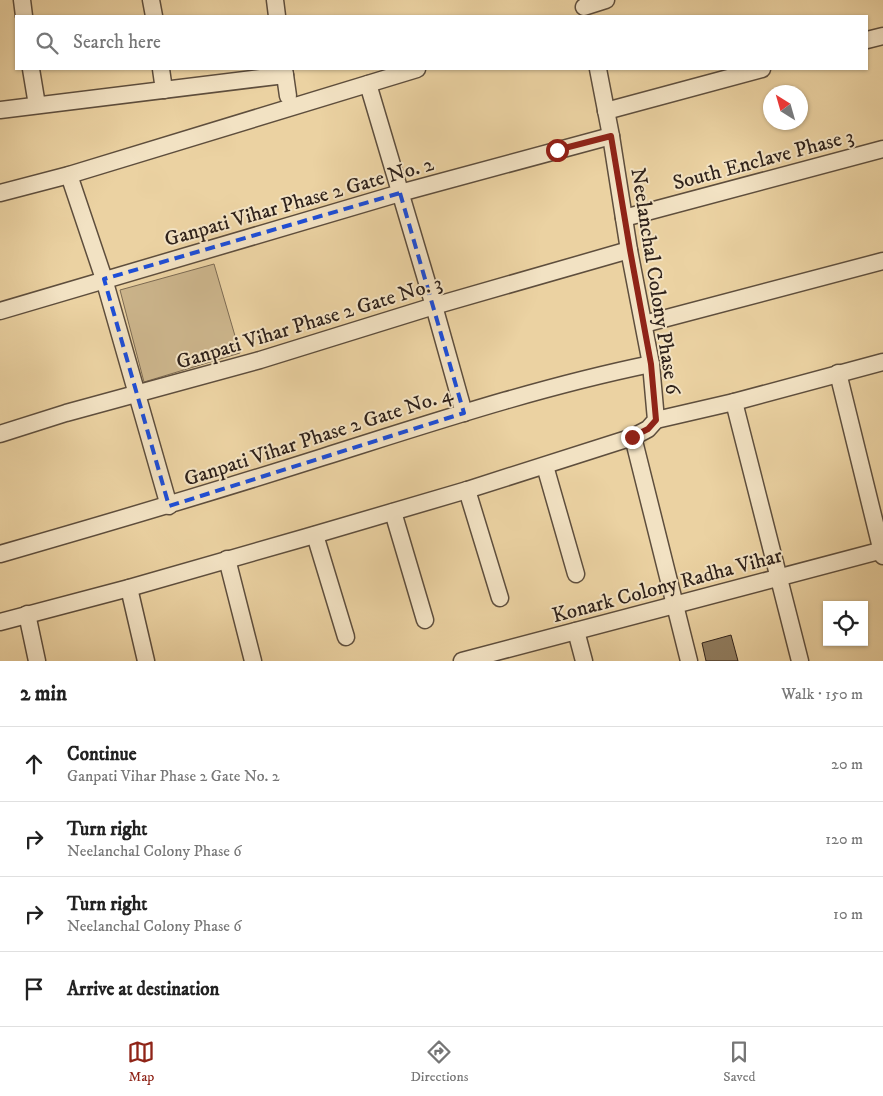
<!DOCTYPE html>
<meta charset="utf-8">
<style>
:root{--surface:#fff;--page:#f2f2f2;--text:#222;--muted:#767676;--line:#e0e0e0;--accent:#8f2418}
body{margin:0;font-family:"IM FELL DW Pica",serif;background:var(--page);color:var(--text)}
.controls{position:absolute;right:15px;bottom:15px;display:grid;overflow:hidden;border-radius:0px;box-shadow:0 1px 4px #0004}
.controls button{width:45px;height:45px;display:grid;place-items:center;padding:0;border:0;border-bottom:1px solid var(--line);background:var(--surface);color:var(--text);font:25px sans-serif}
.compass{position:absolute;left:763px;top:85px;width:45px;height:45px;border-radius:50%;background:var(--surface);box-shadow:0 1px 4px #0004;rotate:323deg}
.stop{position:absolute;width:15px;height:15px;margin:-11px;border:4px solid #8f2418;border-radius:50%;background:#fff}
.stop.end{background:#8f2418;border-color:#fff;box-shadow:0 1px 5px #0008}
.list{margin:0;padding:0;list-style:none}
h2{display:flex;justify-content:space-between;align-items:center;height:65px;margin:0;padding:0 20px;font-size:21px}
h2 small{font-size:16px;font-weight:400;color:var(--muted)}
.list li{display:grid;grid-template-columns:32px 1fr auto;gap:15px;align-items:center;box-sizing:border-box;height:75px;padding:0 20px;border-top:1px solid var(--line)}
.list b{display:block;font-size:19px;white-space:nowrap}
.list p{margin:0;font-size:16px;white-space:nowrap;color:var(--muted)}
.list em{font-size:16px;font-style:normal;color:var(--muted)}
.icon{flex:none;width:28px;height:28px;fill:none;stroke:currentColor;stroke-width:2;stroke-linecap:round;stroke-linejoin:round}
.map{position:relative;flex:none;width:883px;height:661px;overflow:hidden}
.search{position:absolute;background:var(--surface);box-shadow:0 1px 4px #0004;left:15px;right:15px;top:15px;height:55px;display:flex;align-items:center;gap:12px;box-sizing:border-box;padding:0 18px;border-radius:0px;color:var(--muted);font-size:19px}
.sheet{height:365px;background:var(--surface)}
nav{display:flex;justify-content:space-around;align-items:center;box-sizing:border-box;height:70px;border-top:1px solid var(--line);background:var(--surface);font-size:14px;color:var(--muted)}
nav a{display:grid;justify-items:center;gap:2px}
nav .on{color:var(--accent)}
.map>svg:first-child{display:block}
</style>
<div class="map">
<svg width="883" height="661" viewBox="0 0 883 661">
<rect width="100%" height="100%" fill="#ebd2a2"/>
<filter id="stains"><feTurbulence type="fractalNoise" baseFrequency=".004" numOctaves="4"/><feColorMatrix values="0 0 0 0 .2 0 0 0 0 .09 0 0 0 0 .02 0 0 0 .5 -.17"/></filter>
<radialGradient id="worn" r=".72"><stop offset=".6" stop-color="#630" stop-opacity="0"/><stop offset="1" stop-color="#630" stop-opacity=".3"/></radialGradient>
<path fill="#cbb48b" stroke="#7d6b53" d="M214,264L240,353L144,382L120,290Z"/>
<path fill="#917e61" stroke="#2f221b" d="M731,635L738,661H706L702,643Z"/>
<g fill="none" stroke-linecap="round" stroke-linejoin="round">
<g stroke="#5e4e3d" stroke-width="19">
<g id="minor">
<path d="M22,0L24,16"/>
<path d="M151,0L154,16"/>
<path d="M275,0L277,16"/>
<path d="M584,7L606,0"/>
<path d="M867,40L883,36"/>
<path d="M31,69L37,105"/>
<path d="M161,69L164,90"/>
<path d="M598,69L611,136L629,250L651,364L656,420L648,429L633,437L689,661"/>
<path d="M285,75L288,96"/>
<path d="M368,84L434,306L464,413"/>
<path d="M0,110L285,75L284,69"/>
<path d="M606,111L762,69"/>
<path d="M69,175L104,279L169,506"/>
<path d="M0,193L69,175L417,69"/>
<path d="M624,218L883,149"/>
<path d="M0,311L400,193L611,136"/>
<path d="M644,324L883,261"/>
<path d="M838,373L883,556"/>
<path d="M734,402L800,661"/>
<path d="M656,420L734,402L883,362"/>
<path d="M0,434L66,413L260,360L434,306L629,250"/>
<path d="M545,466L576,574"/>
<path d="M467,490L500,598"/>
<path d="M393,512L425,620"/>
<path d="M315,535L346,637"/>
<path d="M0,554C108,523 216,491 323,457C431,423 539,387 651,364"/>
<path d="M227,559L253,661"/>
<path d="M129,588L146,661"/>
<path d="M27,614L37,661"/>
<path d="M0,622L129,588L307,537L467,490L633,437"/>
<path d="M576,631L584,661"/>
<path d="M462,661L883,550"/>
</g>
</g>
<use href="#minor" stroke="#f2e2c3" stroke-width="16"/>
</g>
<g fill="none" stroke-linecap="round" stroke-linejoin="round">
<path stroke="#8f2418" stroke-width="6" d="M557,150L611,136L630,250L651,364L656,420L648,429L632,437"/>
</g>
<path fill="none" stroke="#1d4ed8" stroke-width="4" stroke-dasharray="10 6" stroke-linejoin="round" d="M400,193L464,413L169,506L104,279Z"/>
<g text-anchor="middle" stroke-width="4" stroke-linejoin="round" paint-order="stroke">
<g font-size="21" fill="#2f221b" stroke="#f2e2c3">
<text transform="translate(763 159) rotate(-15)" y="7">South Enclave Phase 3</text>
<text transform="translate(299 201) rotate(-16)" y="7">Ganpati Vihar Phase 2 Gate No. 2</text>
<text transform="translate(656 281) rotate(81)" y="7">Neelanchal Colony Phase 6</text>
<text transform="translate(309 322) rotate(-17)" y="7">Ganpati Vihar Phase 2 Gate No. 3</text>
<text transform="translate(318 436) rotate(-18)" y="7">Ganpati Vihar Phase 2 Gate No. 4</text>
<text transform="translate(667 585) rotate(-15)" y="7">Konark Colony Radha Vihar</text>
</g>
</g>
<rect width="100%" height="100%" filter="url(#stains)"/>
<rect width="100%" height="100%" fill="url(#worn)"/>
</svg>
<div class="controls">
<button><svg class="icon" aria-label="locate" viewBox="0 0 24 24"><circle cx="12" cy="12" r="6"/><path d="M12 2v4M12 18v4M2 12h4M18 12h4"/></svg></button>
</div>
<svg class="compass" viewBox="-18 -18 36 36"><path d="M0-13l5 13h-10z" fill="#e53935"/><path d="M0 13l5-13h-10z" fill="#767676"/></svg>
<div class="stop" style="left:557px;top:150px"></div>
<div class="stop end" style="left:632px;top:437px"></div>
<div class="search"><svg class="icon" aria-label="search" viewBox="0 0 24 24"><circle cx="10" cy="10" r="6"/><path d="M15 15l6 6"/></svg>Search here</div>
</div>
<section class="sheet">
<h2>2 min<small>Walk · 150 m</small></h2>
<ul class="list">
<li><svg class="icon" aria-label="ahead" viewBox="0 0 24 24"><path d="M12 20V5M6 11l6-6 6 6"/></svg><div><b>Continue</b><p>Ganpati Vihar Phase 2 Gate No. 2</p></div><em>20 m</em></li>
<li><svg class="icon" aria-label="right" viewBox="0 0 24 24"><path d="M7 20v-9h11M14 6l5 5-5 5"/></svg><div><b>Turn right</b><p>Neelanchal Colony Phase 6</p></div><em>120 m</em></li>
<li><svg class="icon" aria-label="right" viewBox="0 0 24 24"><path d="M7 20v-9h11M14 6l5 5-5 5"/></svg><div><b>Turn right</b><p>Neelanchal Colony Phase 6</p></div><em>10 m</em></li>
<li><svg class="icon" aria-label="arrive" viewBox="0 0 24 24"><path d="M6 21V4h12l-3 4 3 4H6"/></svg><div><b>Arrive at destination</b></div></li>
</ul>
</section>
<nav>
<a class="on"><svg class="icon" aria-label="map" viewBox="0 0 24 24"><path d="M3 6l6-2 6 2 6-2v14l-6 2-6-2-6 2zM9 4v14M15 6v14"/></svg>Map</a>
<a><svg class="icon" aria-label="directions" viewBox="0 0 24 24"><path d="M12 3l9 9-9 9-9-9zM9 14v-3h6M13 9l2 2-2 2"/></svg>Directions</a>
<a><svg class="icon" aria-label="saved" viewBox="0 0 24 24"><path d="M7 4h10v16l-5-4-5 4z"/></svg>Saved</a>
</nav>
